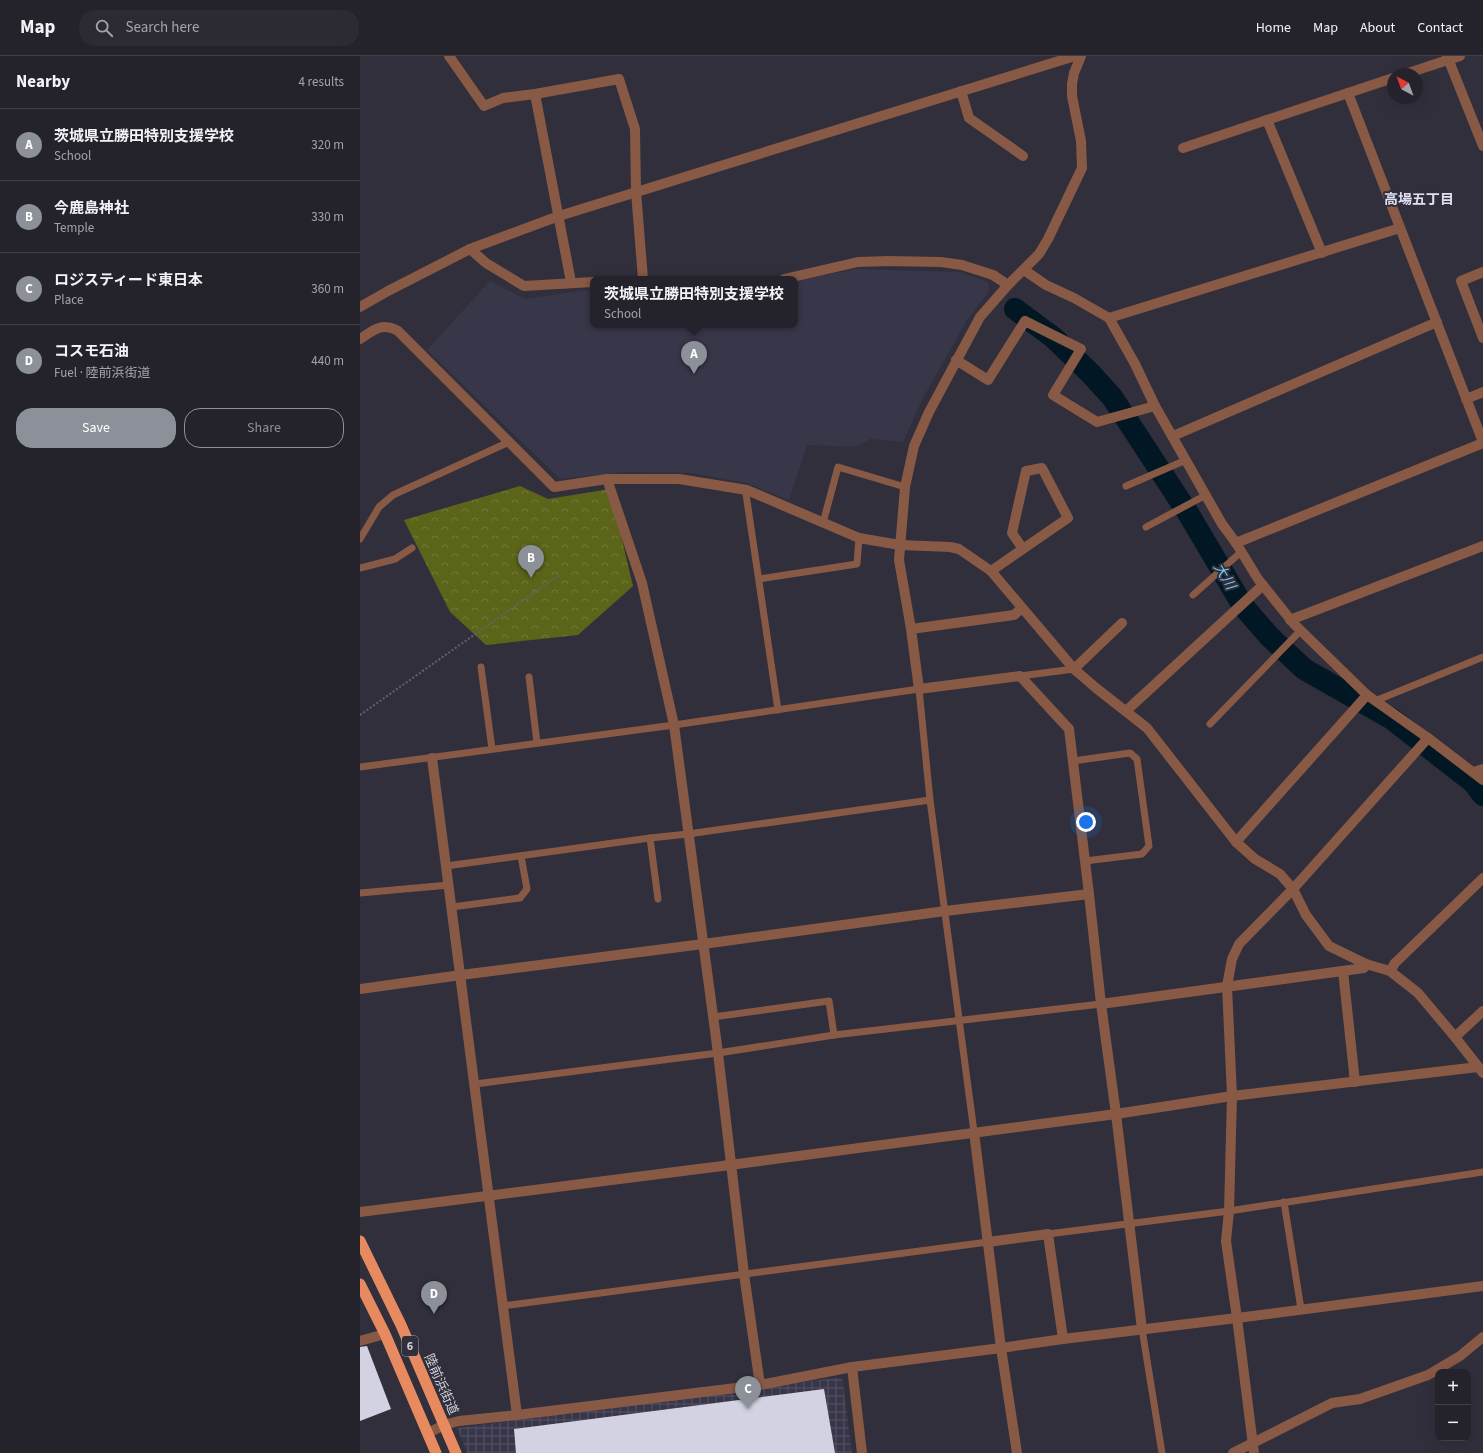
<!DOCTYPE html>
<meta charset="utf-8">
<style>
:root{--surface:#24232c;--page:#2c2b34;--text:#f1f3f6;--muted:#a3a4a9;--line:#414048;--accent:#8c9099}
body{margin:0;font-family:"Source Sans 3","Noto Sans JP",sans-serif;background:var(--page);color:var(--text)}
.controls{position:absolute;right:12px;bottom:12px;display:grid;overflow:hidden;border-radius:8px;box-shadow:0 4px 16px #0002}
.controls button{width:36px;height:36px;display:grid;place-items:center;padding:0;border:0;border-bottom:1px solid var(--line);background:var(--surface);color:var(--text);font:20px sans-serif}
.compass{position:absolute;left:1027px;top:12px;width:36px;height:36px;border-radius:50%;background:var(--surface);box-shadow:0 4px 16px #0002;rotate:319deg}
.you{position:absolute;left:726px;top:766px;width:14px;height:14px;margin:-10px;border:3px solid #fff;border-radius:50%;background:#1a73e8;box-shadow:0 0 0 6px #1a73e833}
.badge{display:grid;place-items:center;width:26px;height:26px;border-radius:50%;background:var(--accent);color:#fff;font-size:13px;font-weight:700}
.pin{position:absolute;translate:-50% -33px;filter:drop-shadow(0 1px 2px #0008)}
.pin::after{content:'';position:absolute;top:21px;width:14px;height:12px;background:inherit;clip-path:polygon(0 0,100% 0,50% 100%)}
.popup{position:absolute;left:230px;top:220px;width:208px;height:52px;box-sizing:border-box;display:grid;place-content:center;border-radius:8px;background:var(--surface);filter:drop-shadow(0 1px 3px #0005);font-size:13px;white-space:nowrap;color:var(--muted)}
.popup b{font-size:15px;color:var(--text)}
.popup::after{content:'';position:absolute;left:50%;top:100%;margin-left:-8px;border:8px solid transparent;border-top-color:var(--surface)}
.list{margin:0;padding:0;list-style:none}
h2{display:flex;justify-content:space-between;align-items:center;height:52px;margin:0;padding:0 16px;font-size:17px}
h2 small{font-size:13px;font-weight:400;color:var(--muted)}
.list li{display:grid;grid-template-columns:26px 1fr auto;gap:12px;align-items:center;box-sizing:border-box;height:72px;padding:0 16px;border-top:1px solid var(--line)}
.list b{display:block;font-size:15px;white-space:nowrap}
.list p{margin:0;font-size:13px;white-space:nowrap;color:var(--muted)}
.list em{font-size:13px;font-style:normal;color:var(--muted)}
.actions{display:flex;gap:8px;padding:12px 16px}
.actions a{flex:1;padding:9px 0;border:1px solid var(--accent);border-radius:16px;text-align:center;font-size:14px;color:var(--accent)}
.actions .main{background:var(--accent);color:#fff}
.icon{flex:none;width:22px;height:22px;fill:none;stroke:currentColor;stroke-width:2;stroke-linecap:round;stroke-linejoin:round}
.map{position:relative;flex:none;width:1123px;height:1397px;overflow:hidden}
header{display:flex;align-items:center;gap:24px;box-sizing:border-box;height:56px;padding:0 20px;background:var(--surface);border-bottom:1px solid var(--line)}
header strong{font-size:19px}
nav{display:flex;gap:22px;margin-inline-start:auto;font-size:14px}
.search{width:280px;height:36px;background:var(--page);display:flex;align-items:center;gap:10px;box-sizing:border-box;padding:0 14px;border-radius:16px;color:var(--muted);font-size:15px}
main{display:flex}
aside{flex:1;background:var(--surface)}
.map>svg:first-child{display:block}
</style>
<header>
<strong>Map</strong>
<div class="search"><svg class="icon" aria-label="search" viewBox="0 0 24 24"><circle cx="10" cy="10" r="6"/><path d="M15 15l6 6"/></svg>Search here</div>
<nav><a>Home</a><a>Map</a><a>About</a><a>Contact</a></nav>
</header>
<main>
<aside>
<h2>Nearby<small>4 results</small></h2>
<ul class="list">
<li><span class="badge">A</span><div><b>茨城県立勝田特別支援学校</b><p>School</p></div><em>320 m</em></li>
<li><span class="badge">B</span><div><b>今鹿島神社</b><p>Temple</p></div><em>330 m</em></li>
<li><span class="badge">C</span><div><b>ロジスティード東日本</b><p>Place</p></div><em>360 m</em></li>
<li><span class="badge">D</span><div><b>コスモ石油</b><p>Fuel · 陸前浜街道</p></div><em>440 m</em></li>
</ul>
<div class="actions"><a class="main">Save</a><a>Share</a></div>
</aside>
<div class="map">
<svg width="1123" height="1397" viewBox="0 0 1123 1397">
<defs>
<pattern id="industrial-grid" width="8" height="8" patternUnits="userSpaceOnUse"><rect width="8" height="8" fill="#383649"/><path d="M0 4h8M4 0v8" fill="none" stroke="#545263"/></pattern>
<pattern id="forest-crowns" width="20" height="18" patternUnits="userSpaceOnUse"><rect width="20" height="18" fill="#5c641a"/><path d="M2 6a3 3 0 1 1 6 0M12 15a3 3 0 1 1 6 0" fill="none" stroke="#72793b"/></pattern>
</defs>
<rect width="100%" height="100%" fill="#302f3b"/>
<path fill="#383649" d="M496,213L599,216L628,226L629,235L607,264L563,342L543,386L510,383L496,391L447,389L429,444L386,427L331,417L265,416L200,423L67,294L130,225L165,243L233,233V269H435V225Z"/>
<path fill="url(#industrial-grid)" d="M482,1321L492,1397H107L97,1372Z"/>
<path fill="url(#forest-crowns)" d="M160,430L188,443L250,433L273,530L218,579L126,589L90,556L44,464Z"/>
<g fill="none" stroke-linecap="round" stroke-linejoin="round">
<path stroke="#011723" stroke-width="22" d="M655,253L694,282L731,318L752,341L828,457L883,550L909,580L944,613L1032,663L1113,726L1123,739"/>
</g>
<g fill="#d3d2e3">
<path d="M7,1290L31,1353L0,1365V1291Z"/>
<path d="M464,1333L475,1397H156L154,1373Z"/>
</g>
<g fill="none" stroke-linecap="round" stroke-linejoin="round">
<path stroke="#62626c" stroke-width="2" stroke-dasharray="2 2" stroke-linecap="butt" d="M0,659L198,520"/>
<g stroke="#885945" stroke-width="7">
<path d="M766,430L826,404"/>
<path d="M387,434L386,438L418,654"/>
<path d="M463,467L478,411L545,431"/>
<path d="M786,471L846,439"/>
<path d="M0,483L19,451L33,439L149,386"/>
<path d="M0,512L35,503L52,492"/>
<path d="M399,523L497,508L499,482"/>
<path d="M833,539L881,496"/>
<path d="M121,611L132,693"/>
<path d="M660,620L714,613"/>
<path d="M169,621L177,687"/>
<path d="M1015,645L1123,601"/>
<path d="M850,668L940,575"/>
<path d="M713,705L770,697L777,703L789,790L782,798L725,805"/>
<path d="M0,711L314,669L559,633L570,744L614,1076"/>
<path d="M290,782L298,843"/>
<path d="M86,810L290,782L328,778L570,744"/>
<path d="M0,837L89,829"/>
<path d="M92,851L160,842L167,833L161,800"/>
<path d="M353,961L469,945L474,979"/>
<path d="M115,1028L358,997L474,979L741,948"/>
<path d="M924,1146L941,1253"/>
<path d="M688,1178L869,1155L1123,1116"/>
<path d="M142,1250L628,1186"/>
<path d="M782,1273L802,1397"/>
</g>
<g stroke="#885945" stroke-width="10">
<path d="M89,0L124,50L143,42L175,38L259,23L275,73L276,136L283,223"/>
<path d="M721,0L714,17L712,28V40L721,85L722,112L688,183L679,198L648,229L620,261L569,356L554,390L545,431L539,504L551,573L559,633L660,620L709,673L729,838L741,948L756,1058L782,1273"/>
<path d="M1045,18L1100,0"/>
<path d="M601,35L609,62L663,100"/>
<path d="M988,37L1123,386"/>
<path d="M175,38L211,226"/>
<path d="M907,64L962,197"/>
<path d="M823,92L1033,22"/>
<path d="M110,193L126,207L164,230L233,226"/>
<path d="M664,214L686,229L714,242L749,262L775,308L795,350L862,468L876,487L898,523L934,568L1007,639L1068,682L1123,724"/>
<path d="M1123,216L1101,225L1123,282"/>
<path d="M424,223L498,206L529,205L581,206L602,209L633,219L648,229"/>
<path d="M749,262L1040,172"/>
<path d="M0,283C14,274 21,266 38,275L194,431L247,423L282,527L314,669L358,997L384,1218L400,1329"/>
<path d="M596,304L628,324L665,265L721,293L693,339L737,366L795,350"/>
<path d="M1106,343L1123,336"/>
<path d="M813,380L1077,266"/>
<path d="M247,423H319L387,434L499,482L540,489L590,491L599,493L631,515L714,613L736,632L787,672L876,786L895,803L920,818L933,833L946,859L969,890L1006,908L1030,915L1058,937L1095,981L1123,1017"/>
<path d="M876,487L1123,387"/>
<path d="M631,515L708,462L682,412L666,415L652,477L663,493"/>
<path d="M930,564L1123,490"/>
<path d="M551,573L654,559L662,552"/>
<path d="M714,613L762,567"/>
<path d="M766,655L903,529"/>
<path d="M72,702L157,1359"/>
<path d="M876,786L1007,639"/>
<path d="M983,915L995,1026"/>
<path d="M1030,915L1035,907L1123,822"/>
<path d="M0,933L101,919L343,888L585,855L729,838"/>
<path d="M741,948L1004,912L1006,908"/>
<path d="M1095,981L1123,955"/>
<path d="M614,1076L641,1292L657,1397"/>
<path d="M0,1156L370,1109L756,1058L872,1040L1118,1011"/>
<path d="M628,1186L688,1178L703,1283"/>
<path d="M0,1285L25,1278"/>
<path d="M492,1311L502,1397"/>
<path d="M68,1377L84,1369L99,1365L157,1359L400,1329L492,1311L641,1292L703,1283L877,1262L1123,1230"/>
<path d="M873,1397L972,1347L1000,1343L1068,1319L1100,1300L1123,1281"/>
<path d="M894,1397L877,1262L866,1185L869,1155L872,1040L867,930L872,903L879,888L933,833L1068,682"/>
</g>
<g stroke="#885945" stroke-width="10">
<path d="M1087,0L1123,90"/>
<path d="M0,251L28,235L110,193L199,160L715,0"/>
<path d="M1114,716L1123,713"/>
</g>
<g stroke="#e88a60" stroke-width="11">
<path d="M0,1185L41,1269L96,1397"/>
<path d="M0,1228L25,1278L76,1397"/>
</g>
</g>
<g text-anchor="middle" stroke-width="4" stroke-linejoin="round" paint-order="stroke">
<rect fill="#302f3b" stroke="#a1a1aa" stroke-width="1" x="42" y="1280" width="16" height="20" rx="3"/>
<g font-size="12" font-weight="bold" fill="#d2d2da">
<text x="50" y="1294">6</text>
</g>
<g font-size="13" fill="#d2d2da" stroke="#302f3b">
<text transform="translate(82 1328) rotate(66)" y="5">陸前浜街道</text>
</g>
<g font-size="14" font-weight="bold" fill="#e0dff0" stroke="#302f3b">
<text x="1059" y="148">高場五丁目</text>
</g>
<g font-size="14" font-style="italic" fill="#78c9f4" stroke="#302f3b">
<text transform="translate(865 520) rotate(59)" y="5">大川</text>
</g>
</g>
</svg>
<div class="controls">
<button>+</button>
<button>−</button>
</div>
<svg class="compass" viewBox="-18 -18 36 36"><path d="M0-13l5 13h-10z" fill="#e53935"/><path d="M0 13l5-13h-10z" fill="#a3a4a9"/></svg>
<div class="you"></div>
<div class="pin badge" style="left:334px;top:318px">A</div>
<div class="popup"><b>茨城県立勝田特別支援学校</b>School</div>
<div class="pin badge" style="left:171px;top:522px">B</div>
<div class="pin badge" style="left:388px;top:1353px">C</div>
<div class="pin badge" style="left:74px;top:1258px">D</div>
</div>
</main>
